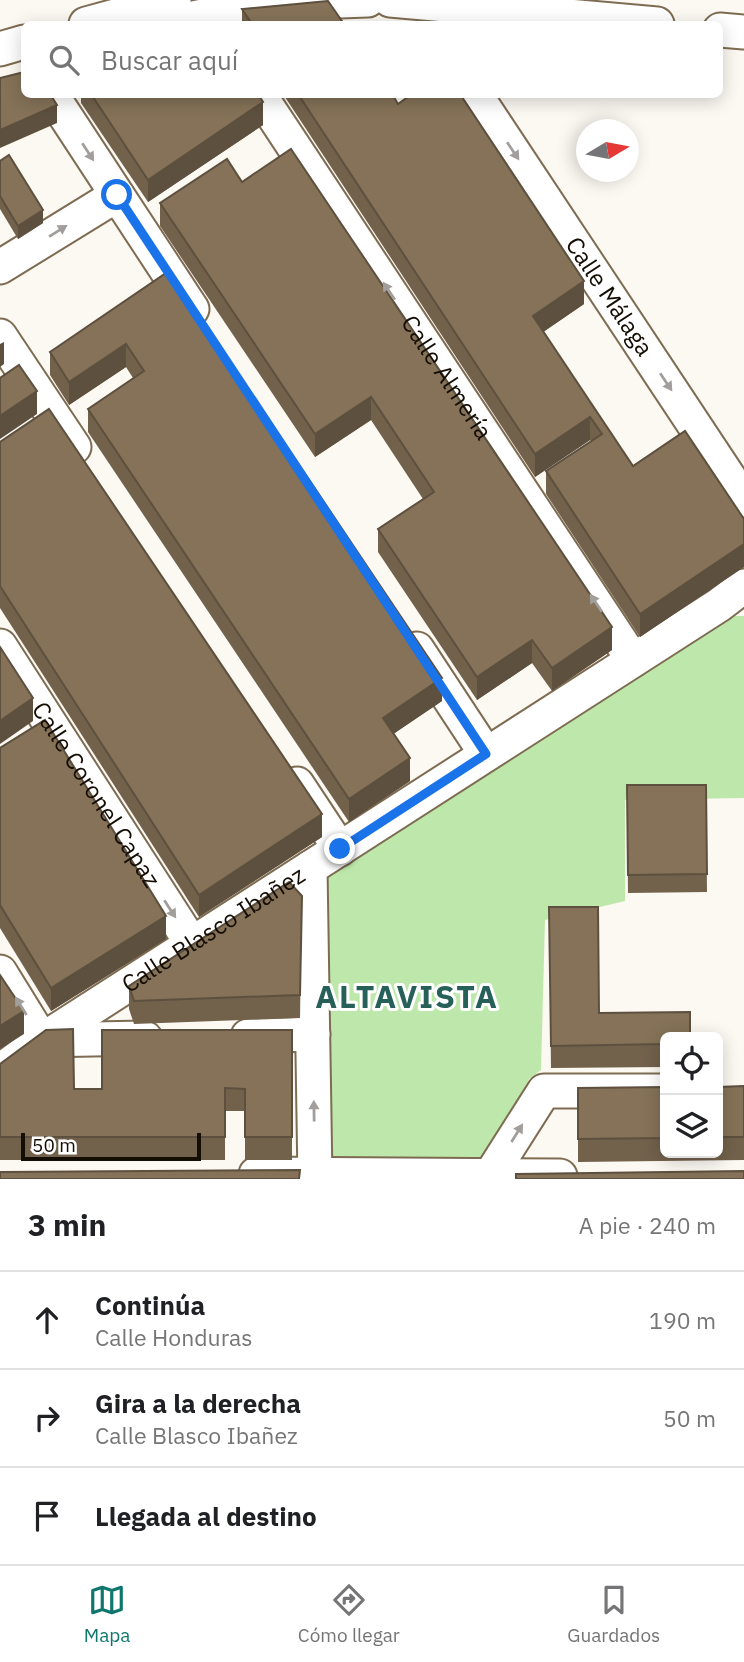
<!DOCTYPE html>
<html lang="es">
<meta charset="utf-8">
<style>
:root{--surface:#fff;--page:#f6f6f6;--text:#202124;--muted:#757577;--line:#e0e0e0;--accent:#0f766e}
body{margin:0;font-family:"IBM Plex Sans",sans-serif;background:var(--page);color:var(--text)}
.controls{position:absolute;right:21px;bottom:21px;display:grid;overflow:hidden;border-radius:10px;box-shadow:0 4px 18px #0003}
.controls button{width:63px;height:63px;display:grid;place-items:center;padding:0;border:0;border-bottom:2px solid var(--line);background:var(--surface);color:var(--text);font:35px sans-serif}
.compass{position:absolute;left:576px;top:119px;width:63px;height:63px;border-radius:50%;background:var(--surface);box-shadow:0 4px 18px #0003;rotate:80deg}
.scale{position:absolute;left:21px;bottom:18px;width:180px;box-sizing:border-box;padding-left:7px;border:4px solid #140d04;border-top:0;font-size:19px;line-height:24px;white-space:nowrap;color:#140d04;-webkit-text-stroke:5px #fff;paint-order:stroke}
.stop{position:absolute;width:21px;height:21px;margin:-16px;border:5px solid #1a73e8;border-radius:50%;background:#fff}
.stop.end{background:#1a73e8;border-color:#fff;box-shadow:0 2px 7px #0008}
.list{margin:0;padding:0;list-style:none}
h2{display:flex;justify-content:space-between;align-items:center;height:91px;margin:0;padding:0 28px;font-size:30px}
h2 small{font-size:23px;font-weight:400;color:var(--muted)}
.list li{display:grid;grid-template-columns:46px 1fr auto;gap:21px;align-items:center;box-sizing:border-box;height:98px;padding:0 28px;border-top:2px solid var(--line)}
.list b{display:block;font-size:26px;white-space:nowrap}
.list p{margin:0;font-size:23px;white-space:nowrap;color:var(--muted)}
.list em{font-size:23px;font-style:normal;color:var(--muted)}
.icon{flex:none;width:38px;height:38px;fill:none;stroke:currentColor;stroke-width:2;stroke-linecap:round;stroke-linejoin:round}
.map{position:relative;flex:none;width:744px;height:1179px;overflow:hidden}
.search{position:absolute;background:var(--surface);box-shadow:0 4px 18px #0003;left:21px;right:21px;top:21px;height:77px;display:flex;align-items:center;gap:18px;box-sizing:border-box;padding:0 24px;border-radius:10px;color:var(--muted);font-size:26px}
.sheet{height:385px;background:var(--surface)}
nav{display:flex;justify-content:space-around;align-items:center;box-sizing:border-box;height:98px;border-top:2px solid var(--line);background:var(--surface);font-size:19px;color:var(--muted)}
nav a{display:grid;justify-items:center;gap:4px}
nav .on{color:var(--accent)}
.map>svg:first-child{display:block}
</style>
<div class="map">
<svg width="744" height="1179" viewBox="0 0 744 1179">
<rect width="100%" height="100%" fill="#fcf8f2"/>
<path fill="#bee8ab" d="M730,616H744V798L625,800V901L545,920L541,1070L529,1079L484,1162L323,1163L322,880Z"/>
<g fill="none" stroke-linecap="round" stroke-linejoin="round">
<g stroke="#7e6c52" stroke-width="37">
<g id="minor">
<path d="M390,0L657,24"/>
<path d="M86,24L174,0"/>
<path d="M167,24C234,7 300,2 368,0"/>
<path d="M720,30L744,32"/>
<path d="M0,49L24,42"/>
<path d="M51,94L192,309"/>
<path id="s1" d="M259,94L633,660"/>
<path id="s2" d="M475,94L744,500"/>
<path d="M0,267L117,195"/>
<path d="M0,336L74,447"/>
<path id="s3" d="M0,646L192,944"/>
<path d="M417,649L486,754"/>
<path d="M297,784L340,849"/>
<path d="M310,868L315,1179"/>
<path d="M0,972L42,1040L145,1038"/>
<path d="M248,1036L313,1034"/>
<path id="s4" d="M0,1071L42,1040L719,605L744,586"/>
<path d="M256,1174L560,1176"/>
<path d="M490,1179V1176L544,1091H665"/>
</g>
</g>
<use href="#minor" stroke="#fff" stroke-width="33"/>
</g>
<g fill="#72624c">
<path d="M242,9L344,24H242Z"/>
<path d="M81,94H258L263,125L148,202L81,103Z"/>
<path d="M283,94H392L398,104L584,304L543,332L633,466L744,519V567L640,637L546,494V471L591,441L590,440L535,477Z"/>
<path d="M0,161L43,223L18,239L0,209Z"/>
<path d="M242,182L612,650L552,691L532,663L477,700L378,552V529L423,499L371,420L315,457L160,226V203Z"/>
<path d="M169,271L442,701L393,734L410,781L349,822L88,432V409L133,378L126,367L69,405L50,375V352Z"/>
<path d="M0,442L322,837L199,917L0,608Z"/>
<path d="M0,748L166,939L51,1011L0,928Z"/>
<path d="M627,785H706L707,892L628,893Z"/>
<path d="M302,896L300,1018L134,1024L129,1009V986Z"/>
<path d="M549,907L599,1013L665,1037V1067L551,1068Z"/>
<path d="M292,1030V1160H245V1111H225V1160H0V1064L74,1089H102Z"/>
<path d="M744,1086V1160L578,1162V1088L665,1087V1153H718V1087Z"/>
</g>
<g fill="#5d503e">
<path d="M263,102V125L148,202V180Z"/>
<path d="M57,105V123L0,148V130Z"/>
<path d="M43,210V223L18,239V226Z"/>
<path d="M584,281V304L533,339V316Z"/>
<path d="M4,342V364L0,367V344Z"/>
<path d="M126,344V367L69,405V382Z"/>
<path d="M37,391V414L0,439V416Z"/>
<path d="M371,397V420L315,457V434Z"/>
<path d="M590,417V440L535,477V454Z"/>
<path d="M744,544V567L640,637V614Z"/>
<path d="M612,627V650L552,691V668Z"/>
<path d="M532,640V663L477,700V677Z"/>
<path d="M442,678V701L383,741V718Z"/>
<path d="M33,698V721L0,744V721Z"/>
<path d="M410,758V781L349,822V799Z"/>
<path d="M322,814V837L199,917V895Z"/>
<path d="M166,916V939L51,1011V988Z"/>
<path d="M24,1011V1034L0,1049V1026Z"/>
</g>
<g fill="#857258" stroke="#5d503e" stroke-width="2">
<path d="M328,1L344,24H252L242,9Z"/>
<path d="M24,72V94H50L57,105L0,130V78Z"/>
<path d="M91,94H258L263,102L148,180Z"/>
<path d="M298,94H392L398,104L412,94H460L584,281L533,316L633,466L685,431L744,519V544L640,614L546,471L602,434L590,417L535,454Z"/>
<path d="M291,149L612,627L552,668L532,640L477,677L378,529L434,492L371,397L315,434L160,203L227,159L242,182Z"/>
<path d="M9,155L43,210L18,226L0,196V161Z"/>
<path d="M169,271L442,678L383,718L410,758L349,799L88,409L144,371L126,344L69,382L50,352Z"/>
<path d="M19,365L37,391L0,416V378Z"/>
<path d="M49,409L322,814L199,895L0,586V442Z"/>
<path d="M0,647L33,698L0,721Z"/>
<path d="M45,720L166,916L51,988L0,905V748Z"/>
<path d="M627,785H706L707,874L628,875Z"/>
<path d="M289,882L302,896L300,995L134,1001L129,986Z"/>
<path d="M549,907H598L599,1013L690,1012V1037H665V1044L551,1046Z"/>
<path d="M0,975L24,1011L0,1026Z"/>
<path d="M73,1029L74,1089H102V1030H292V1137H245V1089L225,1088V1137H0V1064L46,1030Z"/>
<path d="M744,1086V1137H718V1087Z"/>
<path d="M665,1087V1138L578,1139V1088Z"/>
<path d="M300,1170L299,1179H0V1172Z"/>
<path d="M744,1171V1179H516V1174Z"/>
</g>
<defs><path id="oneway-solid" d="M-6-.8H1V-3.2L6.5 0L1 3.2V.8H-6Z" transform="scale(1.75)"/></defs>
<g fill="#a19e9b">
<use href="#oneway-solid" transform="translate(513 151) rotate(56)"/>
<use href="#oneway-solid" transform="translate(88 152) rotate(57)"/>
<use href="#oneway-solid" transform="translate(58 231) rotate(-32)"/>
<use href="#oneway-solid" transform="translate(389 291) rotate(-124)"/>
<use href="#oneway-solid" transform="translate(666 382) rotate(56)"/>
<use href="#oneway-solid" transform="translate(596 603) rotate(-124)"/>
<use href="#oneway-solid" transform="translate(170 909) rotate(57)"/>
<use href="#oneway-solid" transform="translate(21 1006) rotate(-122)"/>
<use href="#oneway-solid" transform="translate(314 1111) rotate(-91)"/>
<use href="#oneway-solid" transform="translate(517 1133) rotate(-58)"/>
</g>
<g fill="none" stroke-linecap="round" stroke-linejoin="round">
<path stroke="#1a73e8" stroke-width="9" d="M117,195L486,754L340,849"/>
</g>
<g text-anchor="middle" stroke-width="6" stroke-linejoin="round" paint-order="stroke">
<g font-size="24" fill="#140d04" stroke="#fff">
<text dy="8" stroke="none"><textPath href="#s2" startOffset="243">Calle Málaga</textPath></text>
<text dy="8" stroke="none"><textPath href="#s1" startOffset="340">Calle Almería</textPath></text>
<text dy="8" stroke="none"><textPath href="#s3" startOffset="177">Calle Coronel Capaz</textPath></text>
<text dy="8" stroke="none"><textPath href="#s4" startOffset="256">Calle Blasco Ibañez</textPath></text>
</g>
<g font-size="32" font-weight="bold" letter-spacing="2" fill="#275f59" stroke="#fff">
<text x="407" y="1008">ALTAVISTA</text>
</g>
</g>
</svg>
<div class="controls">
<button><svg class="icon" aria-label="locate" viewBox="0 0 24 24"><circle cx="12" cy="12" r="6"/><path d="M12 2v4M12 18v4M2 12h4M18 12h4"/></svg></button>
<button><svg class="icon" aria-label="layers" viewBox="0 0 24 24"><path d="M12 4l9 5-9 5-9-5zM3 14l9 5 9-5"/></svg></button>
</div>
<svg class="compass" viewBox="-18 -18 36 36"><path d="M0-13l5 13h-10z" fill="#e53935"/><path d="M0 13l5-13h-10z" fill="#757577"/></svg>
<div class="scale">50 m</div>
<div class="stop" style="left:117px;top:195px"></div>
<div class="stop end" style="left:340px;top:849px"></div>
<div class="search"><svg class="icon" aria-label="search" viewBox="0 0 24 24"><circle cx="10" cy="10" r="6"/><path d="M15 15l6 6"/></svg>Buscar aquí</div>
</div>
<section class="sheet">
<h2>3 min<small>A pie · 240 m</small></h2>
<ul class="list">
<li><svg class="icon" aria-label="ahead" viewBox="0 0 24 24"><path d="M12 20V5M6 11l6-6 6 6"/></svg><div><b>Continúa</b><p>Calle Honduras</p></div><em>190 m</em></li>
<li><svg class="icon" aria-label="right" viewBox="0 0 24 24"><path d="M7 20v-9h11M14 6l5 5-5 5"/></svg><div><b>Gira a la derecha</b><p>Calle Blasco Ibañez</p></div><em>50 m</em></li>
<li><svg class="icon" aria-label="arrive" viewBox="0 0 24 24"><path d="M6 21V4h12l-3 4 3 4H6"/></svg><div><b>Llegada al destino</b></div></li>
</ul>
</section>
<nav>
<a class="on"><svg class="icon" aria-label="map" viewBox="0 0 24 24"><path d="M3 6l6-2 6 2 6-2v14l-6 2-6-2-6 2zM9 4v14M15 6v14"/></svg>Mapa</a>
<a><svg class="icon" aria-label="directions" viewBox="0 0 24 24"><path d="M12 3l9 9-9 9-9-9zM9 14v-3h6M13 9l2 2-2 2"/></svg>Cómo llegar</a>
<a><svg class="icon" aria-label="saved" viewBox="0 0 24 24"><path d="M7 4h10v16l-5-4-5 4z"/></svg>Guardados</a>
</nav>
